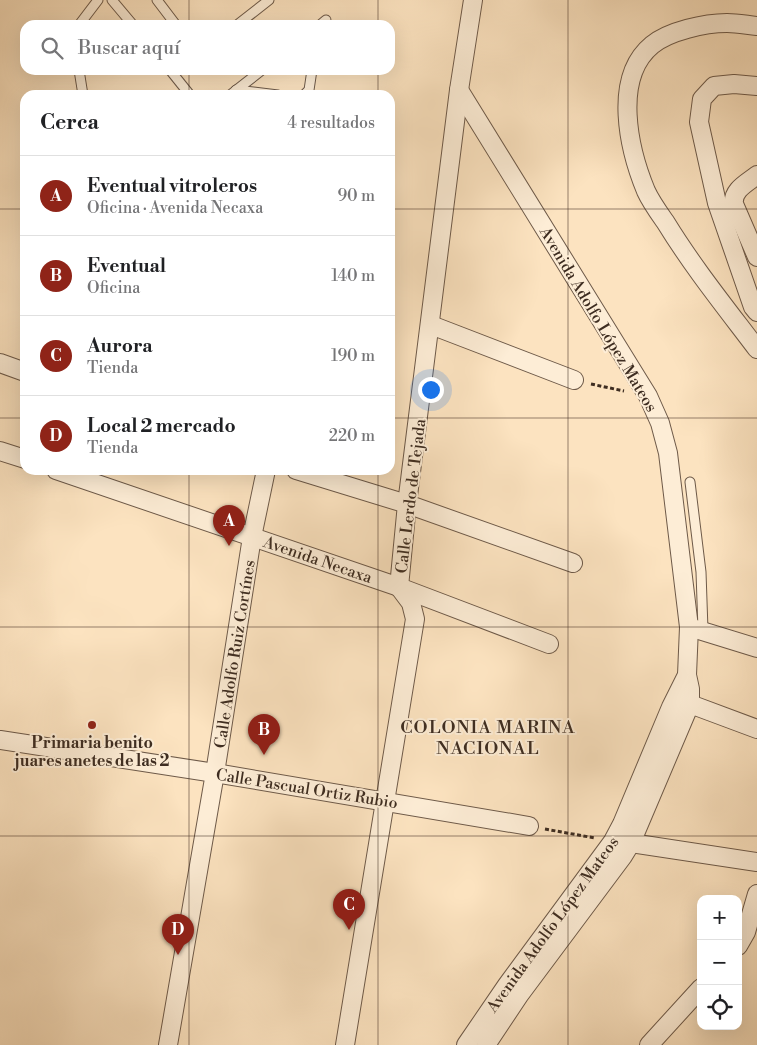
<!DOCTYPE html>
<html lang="es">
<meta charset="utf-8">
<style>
:root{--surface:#fff;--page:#f6f6f6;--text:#202124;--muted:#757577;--line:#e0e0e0;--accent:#8f2418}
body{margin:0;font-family:"Libre Bodoni",serif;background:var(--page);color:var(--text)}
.controls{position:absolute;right:15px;bottom:15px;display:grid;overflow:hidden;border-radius:10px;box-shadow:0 5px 20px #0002}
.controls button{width:45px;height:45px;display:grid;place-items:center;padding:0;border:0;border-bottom:1px solid var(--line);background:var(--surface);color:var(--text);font:25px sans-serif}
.you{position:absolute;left:430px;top:389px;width:18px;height:18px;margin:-12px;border:4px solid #fff;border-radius:50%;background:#1a73e8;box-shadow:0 0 0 8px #1a73e833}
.badge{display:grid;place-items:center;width:32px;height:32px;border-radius:50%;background:var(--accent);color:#fff;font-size:16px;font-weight:700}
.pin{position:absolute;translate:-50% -41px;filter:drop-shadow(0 1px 2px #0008)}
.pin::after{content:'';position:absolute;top:26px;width:18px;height:15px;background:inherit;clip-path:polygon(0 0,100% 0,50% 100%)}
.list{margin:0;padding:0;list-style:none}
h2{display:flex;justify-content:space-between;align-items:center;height:65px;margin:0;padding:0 20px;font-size:21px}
h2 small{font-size:16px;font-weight:400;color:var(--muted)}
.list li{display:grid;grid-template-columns:32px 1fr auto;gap:15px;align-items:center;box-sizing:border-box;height:80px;padding:0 20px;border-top:1px solid var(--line)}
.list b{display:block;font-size:19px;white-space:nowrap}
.list p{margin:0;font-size:16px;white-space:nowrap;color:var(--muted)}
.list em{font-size:16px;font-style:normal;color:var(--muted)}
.icon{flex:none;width:28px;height:28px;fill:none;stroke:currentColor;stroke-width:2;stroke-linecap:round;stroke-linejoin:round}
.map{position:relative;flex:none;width:757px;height:1045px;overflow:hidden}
.search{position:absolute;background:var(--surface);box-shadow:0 5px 20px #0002;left:20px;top:20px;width:375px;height:55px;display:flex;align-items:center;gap:12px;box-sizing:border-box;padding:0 18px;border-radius:15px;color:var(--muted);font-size:19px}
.panel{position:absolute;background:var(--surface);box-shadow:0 5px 20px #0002;left:20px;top:90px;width:375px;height:385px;border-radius:15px}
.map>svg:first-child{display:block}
</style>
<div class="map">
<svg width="757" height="1045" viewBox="0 0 757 1045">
<rect width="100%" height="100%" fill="#fce3c0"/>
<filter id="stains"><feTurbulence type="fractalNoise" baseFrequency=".004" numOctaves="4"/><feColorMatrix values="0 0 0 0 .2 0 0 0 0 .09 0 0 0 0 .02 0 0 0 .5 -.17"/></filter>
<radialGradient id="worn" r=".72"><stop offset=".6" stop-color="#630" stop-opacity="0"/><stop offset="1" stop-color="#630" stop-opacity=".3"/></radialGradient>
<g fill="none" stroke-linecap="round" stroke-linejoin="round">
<g stroke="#6e5a49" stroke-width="11">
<g id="lane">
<path d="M112,0L133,25"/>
<path d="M157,0L176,25"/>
<path d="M79,25L98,0"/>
<path d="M237,25L269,0"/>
<path d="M320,25L326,20"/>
<path d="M79,70L83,95"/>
<path d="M170,70L190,95"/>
<path d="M236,90L278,95"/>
<path d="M230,95L262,70"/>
<path d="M304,95L309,90L312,70"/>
<path d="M690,482L701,572L703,630"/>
</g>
</g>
<g stroke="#6e5a49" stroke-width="20">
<g id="street">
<path d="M757,26C747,25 737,23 727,23C705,23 669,31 652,45C612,78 629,150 646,191C651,202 659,213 666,223C693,267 726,308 757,349"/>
<path d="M757,86L734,84L714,86L702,99L699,122L717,203L753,307L757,312"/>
<path d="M459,90L648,396L660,423L668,453L689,627L687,675L671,707L622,824L613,841L507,985L466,1045"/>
<path d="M757,175C747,183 732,190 734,204L757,257"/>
<path d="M431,325L574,380"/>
<path d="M0,363L25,372"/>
<path d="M0,451L25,459"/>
<path d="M56,470L399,587L549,644"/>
<path d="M296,470L407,504L573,563"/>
<path d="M689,627L757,648"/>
<path d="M690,704L757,729"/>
<path d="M0,740L215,773L529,826"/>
<path d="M631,843L757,862"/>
<path d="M738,946L746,932L757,894"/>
<path d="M168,1045L215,773L252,537L266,470"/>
<path d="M345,1045L415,619L411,603L399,587L407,504L459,90L473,0"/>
<path d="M486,1045L520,994L623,856L631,843L690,704V689L687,675"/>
<path d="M649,1045L701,988"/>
</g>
</g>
<g stroke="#3e2d21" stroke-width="3" stroke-dasharray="4 2.5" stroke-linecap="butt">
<path d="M591,384L624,391"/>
<path d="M545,829L595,838"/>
</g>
<use href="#lane" stroke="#fdedd6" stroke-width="9"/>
<use href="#street" stroke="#fdedd6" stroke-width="18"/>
</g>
<path fill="none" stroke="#3e2d21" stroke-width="1" stroke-opacity="0.55" d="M189,0V25M378,0V25M568,0V1045M189,70V95M378,70V95M0,209H25M390,209H757M0,418H25M390,418H757M189,470V1045M378,470V1045M0,627H757M0,836H757"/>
<circle fill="#8f2418" stroke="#fdedd6" stroke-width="2" cx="92" cy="725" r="5"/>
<g text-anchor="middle" stroke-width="4" stroke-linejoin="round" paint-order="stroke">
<g font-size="16" fill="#3e2d21" stroke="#fdedd6">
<text transform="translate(599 319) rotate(59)" y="6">Avenida Adolfo López Mateos</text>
<text transform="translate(410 496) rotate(-83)" y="6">Calle Lerdo de Tejada</text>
<text transform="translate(318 559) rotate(19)" y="6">Avenida Necaxa</text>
<text transform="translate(234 654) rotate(-81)" y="6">Calle Adolfo Ruiz Cortínes</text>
<text transform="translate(307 788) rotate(9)" y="6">Calle Pascual Ortiz Rubio</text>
<text transform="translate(552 924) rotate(-54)" y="6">Avenida Adolfo López Mateos</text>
</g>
<g font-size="16" font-weight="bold" fill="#3e2d21" stroke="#fdedd6">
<text x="92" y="748">Primaria benito<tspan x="92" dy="18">juares anetes de las 2</tspan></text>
</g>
<g font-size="18" letter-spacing="1" fill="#3e2d21" stroke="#fdedd6">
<text x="488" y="733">COLONIA MARINA<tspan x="488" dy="21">NACIONAL</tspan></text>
</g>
</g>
<rect width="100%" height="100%" filter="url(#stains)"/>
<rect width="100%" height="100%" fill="url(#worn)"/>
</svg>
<div class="controls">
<button>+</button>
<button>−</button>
<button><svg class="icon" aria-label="locate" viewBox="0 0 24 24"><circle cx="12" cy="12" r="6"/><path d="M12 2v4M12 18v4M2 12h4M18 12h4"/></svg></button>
</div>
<div class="you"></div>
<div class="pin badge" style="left:229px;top:546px">A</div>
<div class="pin badge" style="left:264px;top:755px">B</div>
<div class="pin badge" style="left:349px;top:930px">C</div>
<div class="pin badge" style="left:178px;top:955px">D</div>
<div class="search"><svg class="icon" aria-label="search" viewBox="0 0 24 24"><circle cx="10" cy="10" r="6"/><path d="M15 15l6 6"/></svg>Buscar aquí</div>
<section class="panel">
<h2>Cerca<small>4 resultados</small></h2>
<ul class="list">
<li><span class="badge">A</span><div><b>Eventual vitroleros</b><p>Oficina · Avenida Necaxa</p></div><em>90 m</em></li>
<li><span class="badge">B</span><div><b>Eventual</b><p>Oficina</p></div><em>140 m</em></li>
<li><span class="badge">C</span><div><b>Aurora</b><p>Tienda</p></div><em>190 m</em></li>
<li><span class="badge">D</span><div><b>Local 2 mercado</b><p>Tienda</p></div><em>220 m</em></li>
</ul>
</section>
</div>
